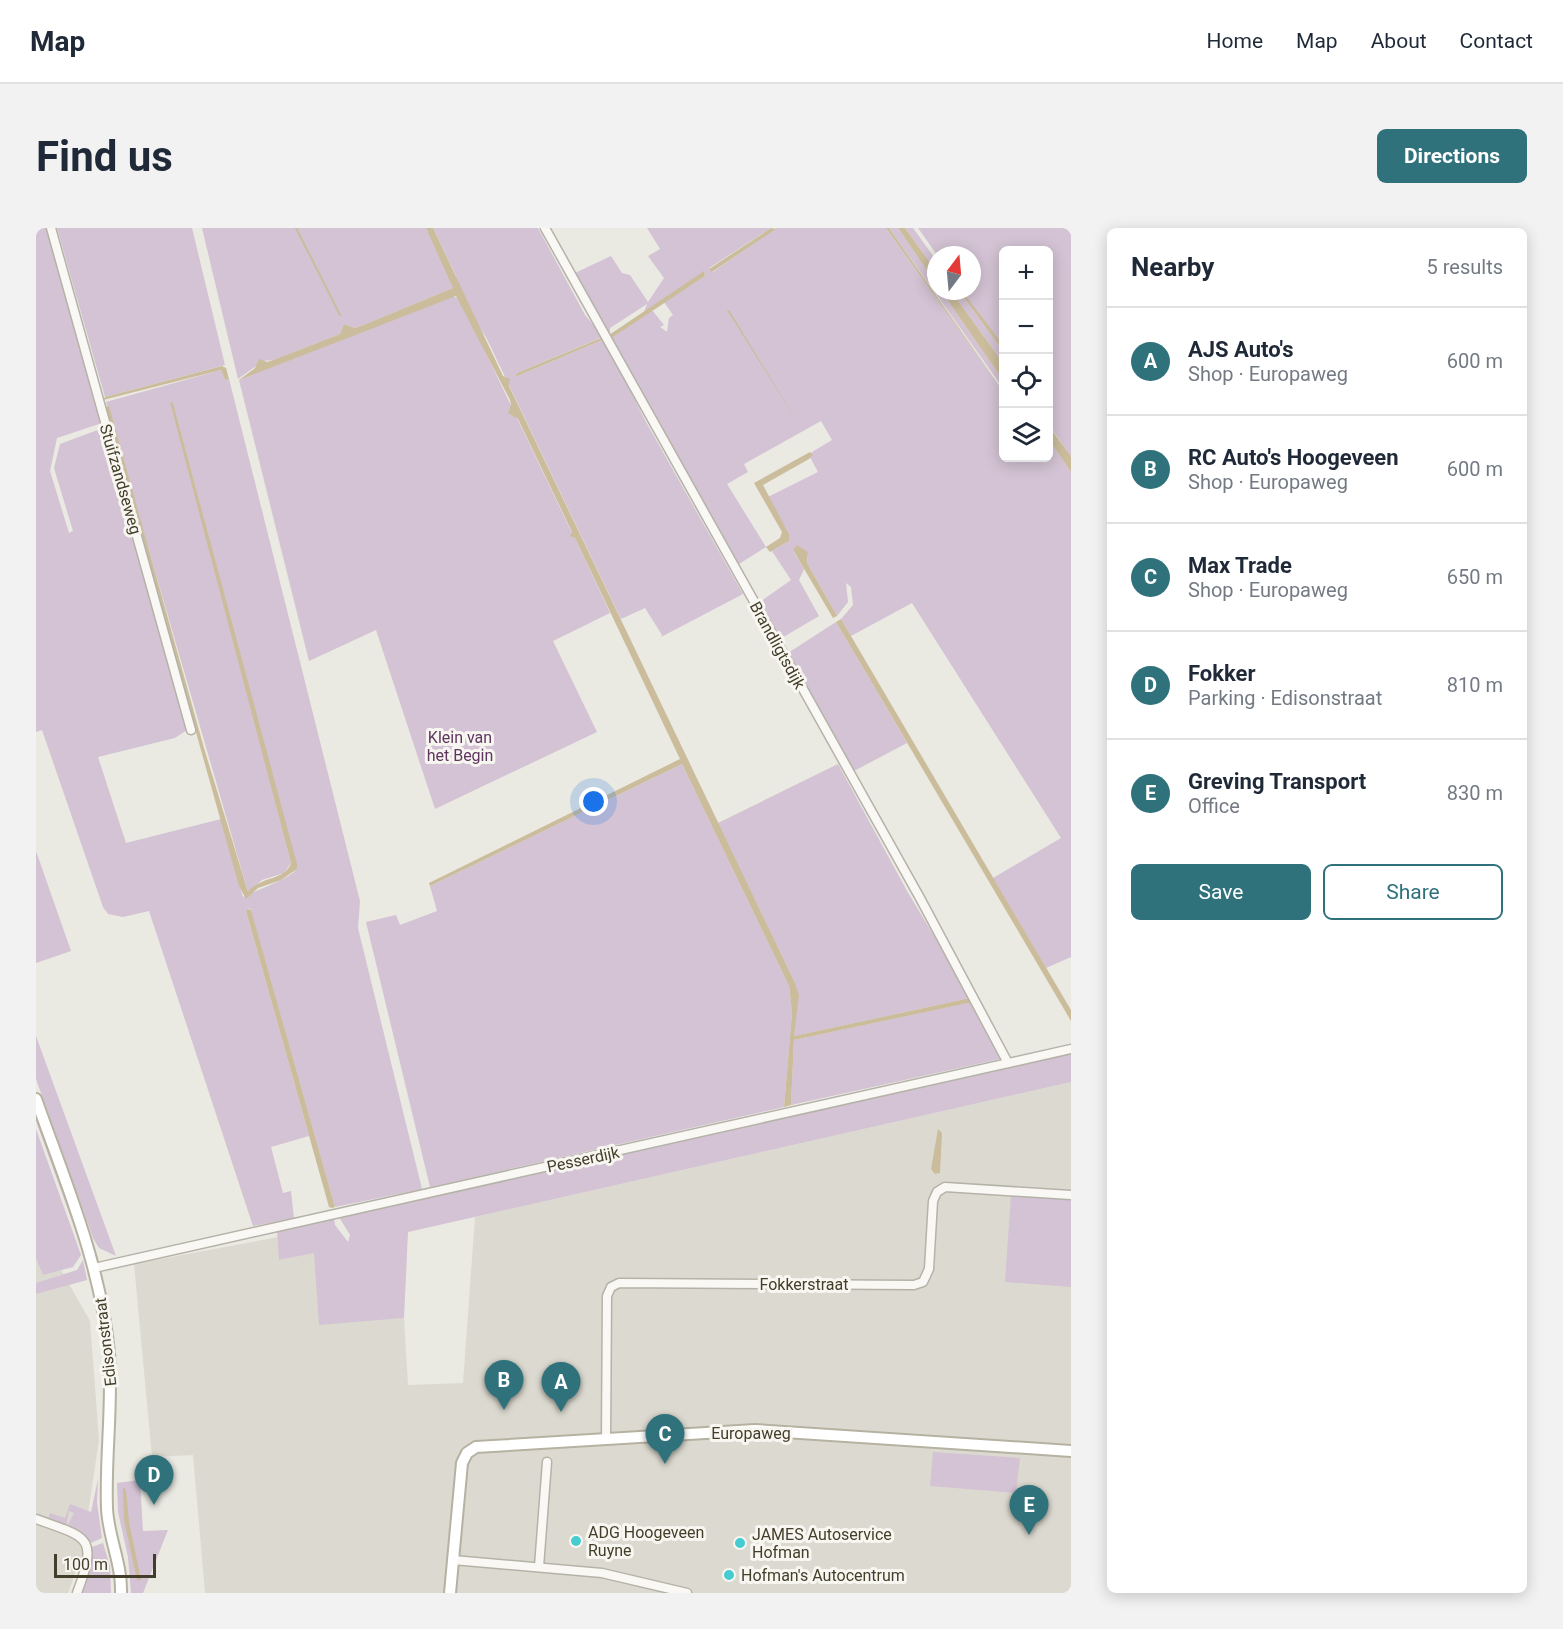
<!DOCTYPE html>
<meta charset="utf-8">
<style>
:root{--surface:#fff;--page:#f2f2f3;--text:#1f2937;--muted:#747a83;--line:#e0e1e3;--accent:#30727c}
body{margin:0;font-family:Roboto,sans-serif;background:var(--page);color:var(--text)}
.controls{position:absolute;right:18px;top:18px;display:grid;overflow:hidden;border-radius:9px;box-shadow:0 3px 15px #0003}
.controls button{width:54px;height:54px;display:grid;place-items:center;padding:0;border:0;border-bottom:2px solid var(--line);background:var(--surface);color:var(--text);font:30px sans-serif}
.compass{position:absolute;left:891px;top:18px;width:54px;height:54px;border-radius:50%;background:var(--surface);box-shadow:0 3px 15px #0003;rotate:16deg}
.scale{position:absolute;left:18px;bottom:15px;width:102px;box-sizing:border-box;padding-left:6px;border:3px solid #433e29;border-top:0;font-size:16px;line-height:21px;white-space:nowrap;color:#433e29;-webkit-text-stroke:4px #f8f6f1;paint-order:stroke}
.you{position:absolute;left:558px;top:574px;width:21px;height:21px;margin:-15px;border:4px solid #fff;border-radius:50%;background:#1a73e8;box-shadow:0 0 0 9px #1a73e833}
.badge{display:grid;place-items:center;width:39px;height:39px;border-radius:50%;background:var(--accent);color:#fff;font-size:20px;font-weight:700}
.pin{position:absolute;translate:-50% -50px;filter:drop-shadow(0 2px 3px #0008)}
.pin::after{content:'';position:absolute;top:32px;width:21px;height:18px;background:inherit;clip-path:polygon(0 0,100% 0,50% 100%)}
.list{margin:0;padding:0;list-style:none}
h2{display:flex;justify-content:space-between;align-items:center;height:78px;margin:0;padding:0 24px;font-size:26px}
h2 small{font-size:20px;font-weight:400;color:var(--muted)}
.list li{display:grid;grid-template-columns:39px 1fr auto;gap:18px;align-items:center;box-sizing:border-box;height:108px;padding:0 24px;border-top:2px solid var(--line)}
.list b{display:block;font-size:22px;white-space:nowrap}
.list p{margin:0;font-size:20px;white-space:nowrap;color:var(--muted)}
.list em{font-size:20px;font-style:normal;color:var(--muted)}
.actions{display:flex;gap:12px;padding:18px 24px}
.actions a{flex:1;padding:14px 0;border:2px solid var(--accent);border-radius:9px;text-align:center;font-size:21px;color:var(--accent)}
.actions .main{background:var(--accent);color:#fff}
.icon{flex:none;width:33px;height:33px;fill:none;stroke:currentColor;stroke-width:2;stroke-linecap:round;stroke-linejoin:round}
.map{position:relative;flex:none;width:1035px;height:1365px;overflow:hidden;border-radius:9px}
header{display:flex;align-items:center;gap:36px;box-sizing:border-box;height:84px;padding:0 30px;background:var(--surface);border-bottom:2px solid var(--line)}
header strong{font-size:28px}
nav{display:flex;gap:33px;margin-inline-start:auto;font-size:21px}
.intro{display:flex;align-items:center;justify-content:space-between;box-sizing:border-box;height:144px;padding:0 36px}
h1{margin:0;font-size:42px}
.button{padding:15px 27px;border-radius:9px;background:var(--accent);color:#fff;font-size:21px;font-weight:700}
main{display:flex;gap:36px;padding:0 36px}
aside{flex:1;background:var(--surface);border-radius:9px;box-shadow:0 3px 15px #0003}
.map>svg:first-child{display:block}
</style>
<header>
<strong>Map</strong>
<nav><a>Home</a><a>Map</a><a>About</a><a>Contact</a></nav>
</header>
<div class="intro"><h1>Find us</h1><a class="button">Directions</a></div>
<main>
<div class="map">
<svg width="1035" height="1365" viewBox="0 0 1035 1365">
<rect width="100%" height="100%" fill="#eae9e2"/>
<g fill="#dcdad0">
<path d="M1035,854V1365H169L157,1227L116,1229L98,1036L242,1009L244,1032L318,1015L312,1094L368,1090L372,1157L427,1155L439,989Z"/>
<path d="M0,998L54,1093L63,1212L46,1326L32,1365H0Z"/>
</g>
<g fill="#d3c3d4" fill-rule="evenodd">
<path d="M0,0H12L66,195L21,210L14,243L33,305L37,303L18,240L24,216L67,200L151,502L139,510L62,529L90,615L185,591L207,669C222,661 250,653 261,641L137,175L255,635L248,645L226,652L212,664L70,174L185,142L189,152L193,151L324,673L322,700L386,961L299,979L214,680L210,683L273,908L235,919L247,965L255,963L258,991L217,998L113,683L87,689L72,686L67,679L6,502L0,504Z"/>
<path d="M21,0H156L189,137L69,169Z"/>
<path d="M166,0H390L415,51L420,48L397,0H502L549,87L568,110L610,194L707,366L625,409L626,407L609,380L585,391L450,109L417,60L325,98L319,100L308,96L304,106L237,132L227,133L202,151ZM564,110L566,112L479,149L481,145Z"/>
<path d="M611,0H735L673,40L677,44L740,0H850L967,163L968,230H1012L1013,212L1035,244V729L1010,740L957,650L1025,610L876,375L815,408L805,391L817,377L815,359L810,355L812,374L801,388L771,335L772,327L757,323L768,341L763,352L783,388L744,411L724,374L755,352L736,323L753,313V306L732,269L782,244L774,229L776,224L796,212L785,193L708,236L712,244L691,256L730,319L703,336L539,45L575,28L586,45L594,47L612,74L628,50L612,28L624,21ZM668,44L669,48L628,74L637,87L633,90L631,104L624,99L628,97L616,82L577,109L574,107V100L611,76L608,84Z"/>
<path d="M853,0H862L900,56V63H905L967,152V160Z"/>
<path d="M869,0H877L900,32V43Z"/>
<path d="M882,0H1035V228L1013,197L1012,22H968L967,119L926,63H936V27H901Z"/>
<path d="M915,63H923L967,123V135Z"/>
<path d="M416,68L424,71L536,305L535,308L539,310L574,385L517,413L561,504L399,581L340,402L273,433L203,152Z"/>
<path d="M800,394L871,515L818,543L752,425Z"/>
<path d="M646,536L753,758L756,785L748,879L394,959L330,694L360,687L364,697L401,683L394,658Z"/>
<path d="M802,536L871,663L938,774L964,831L755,877L758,812L936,774L934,770L758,808L759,755L682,595Z"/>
<path d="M0,623L35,723L0,735Z"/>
<path d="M0,808L80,1028L63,1020L57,1010L0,851Z"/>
<path d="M1035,826V854L372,1004L368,1090L283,1097L278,1025L243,1032L241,1003L298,990L299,997L312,1014L314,1007L303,989Z"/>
<path d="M0,882L45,1012L48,1026L0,893Z"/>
<path d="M0,901L45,1027L37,1039L7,1047L0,1030Z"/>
<path d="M975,967L1035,971V1059L969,1054Z"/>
<path d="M47,1032L51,1052L0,1066V1055L41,1042Z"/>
<path d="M897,1224L984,1230L980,1265L894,1258Z"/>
<path d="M62,1251L61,1275L66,1310L55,1315L45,1305L31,1299L38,1285L33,1283L30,1299L12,1291L14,1285L29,1290L34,1276L55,1284Z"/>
<path d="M104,1252L107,1303L132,1302L107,1365H95L92,1329L82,1284L81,1255Z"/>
<path d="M67,1315L74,1338L75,1365H45L55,1337L56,1319Z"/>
</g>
<g fill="#cbbd9c">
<path d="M390,0H397L467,148L474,151L473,158L759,755L763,767L758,808L934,770L937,774L758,812L755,877L748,879L756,785L753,758L646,536L394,658L393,655L644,531L539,310L534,308L536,304L482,191L472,185L475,177L474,172L420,68L203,152L219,140L223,131L231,134L237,132L304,106L308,96L319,100L325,98L417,60Z"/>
<path d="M735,0L740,1L676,44L673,41Z"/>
<path d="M850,0H853L967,163Z"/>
<path d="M862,0H869L900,43V56Z"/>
<path d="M668,43L669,48L577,109L573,107Z"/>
<path d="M905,63H915L967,135V152Z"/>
<path d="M923,63H926L965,114L967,123Z"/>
<path d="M693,82L764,198L694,87L691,83Z"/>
<path d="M565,110L566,112L479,149L481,145Z"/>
<path d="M186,138L190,140L193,151L189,152L185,142L67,172L69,169Z"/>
<path d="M134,174L137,175L261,636V641L245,652L222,660L210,671L203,658L69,179L73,178L168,520L212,664C224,648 249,653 255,635Z"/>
<path d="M1012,197L1035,228V244L1013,212Z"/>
<path d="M774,224L777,227L773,231L727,257L753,306V313L734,324L730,319L744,310L746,304L718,255Z"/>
<path d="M761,317L772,324L771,335L801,388L797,390L757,322Z"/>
<path d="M805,391L1035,782V793L800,394Z"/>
<path d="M212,681L215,682L299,979L296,980L293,979L210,683Z"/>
<path d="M902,901L906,905L904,945L899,946L895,941Z"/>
<path d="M87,1259L90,1262L93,1294L105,1352H101L88,1292Z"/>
</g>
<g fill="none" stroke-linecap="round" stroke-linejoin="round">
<path stroke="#cbbd9c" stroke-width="2" d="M260,0L304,87"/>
<g stroke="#b5b2a7" stroke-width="11">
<g id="minor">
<path d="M15,0L155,502"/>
<path d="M509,0L884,670L972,835"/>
<path d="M58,1040L1035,821"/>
<path d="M570,1211L571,1068L575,1059L583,1055L878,1057L887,1054L893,1041L897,973L901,964L909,959L1035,967"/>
<path d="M0,1291C53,1310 62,1308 41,1365"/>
<path d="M417,1332L566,1345L651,1365"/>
<path d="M503,1339L511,1234"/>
</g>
</g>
<g stroke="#b6b2a1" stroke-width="14">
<g id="major">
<path d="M0,871C29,953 65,1037 73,1125C77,1177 69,1228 71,1280C72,1309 86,1335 85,1365"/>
<path d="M414,1365L426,1235L431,1225L440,1219L719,1202L1035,1223"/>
</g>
</g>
<use href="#minor" stroke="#f9f8f5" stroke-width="8"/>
<use href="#major" stroke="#fff" stroke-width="10"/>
</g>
<g fill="#45ccd1" stroke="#f8f6f1" stroke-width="2">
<circle cx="540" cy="1313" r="6"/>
<circle cx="704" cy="1315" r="6"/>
<circle cx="693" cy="1347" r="6"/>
</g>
<g text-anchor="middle" stroke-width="6" stroke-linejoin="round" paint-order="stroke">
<g font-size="16" fill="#433e29" stroke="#f8f6f1">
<text transform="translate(85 251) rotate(74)" y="6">Stuifzandseweg</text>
<text transform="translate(742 417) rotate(61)" y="6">Brandligtsdijk</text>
<text transform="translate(547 931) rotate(-12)" y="6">Pesserdijk</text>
<text x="768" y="1062">Fokkerstraat</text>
<text transform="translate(69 1114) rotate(-97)" y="6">Edisonstraat</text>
<text x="715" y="1211">Europaweg</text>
</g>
<g font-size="16" fill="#5e365f" stroke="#f8f6f1">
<text x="424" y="515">Klein van<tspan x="424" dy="18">het Begin</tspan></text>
</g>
<g font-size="16" fill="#433e29" stroke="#f8f6f1" text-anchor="start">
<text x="552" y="1310">ADG Hoogeveen<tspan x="552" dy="18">Ruyne</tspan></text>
<text x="716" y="1312">JAMES Autoservice<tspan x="716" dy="18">Hofman</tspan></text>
<text x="705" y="1353">Hofman's Autocentrum</text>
</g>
</g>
</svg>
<div class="controls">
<button>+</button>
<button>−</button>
<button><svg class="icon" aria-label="locate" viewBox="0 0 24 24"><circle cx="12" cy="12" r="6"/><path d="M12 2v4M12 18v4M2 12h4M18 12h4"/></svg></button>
<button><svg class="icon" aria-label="layers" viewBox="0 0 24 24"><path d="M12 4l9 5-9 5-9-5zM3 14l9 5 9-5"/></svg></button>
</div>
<svg class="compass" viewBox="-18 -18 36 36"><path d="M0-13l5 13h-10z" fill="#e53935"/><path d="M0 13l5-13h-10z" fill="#747a83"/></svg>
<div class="scale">100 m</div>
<div class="you"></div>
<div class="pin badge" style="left:525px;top:1184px">A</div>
<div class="pin badge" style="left:468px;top:1182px">B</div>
<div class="pin badge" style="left:629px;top:1236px">C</div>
<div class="pin badge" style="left:118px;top:1277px">D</div>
<div class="pin badge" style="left:993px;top:1307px">E</div>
</div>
<aside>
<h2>Nearby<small>5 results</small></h2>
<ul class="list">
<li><span class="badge">A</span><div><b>AJS Auto's</b><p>Shop · Europaweg</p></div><em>600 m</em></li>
<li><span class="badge">B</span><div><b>RC Auto's Hoogeveen</b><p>Shop · Europaweg</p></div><em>600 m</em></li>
<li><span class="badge">C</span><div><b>Max Trade</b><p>Shop · Europaweg</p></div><em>650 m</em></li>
<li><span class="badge">D</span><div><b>Fokker</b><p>Parking · Edisonstraat</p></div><em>810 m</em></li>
<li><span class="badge">E</span><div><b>Greving Transport</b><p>Office</p></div><em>830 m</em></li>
</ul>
<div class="actions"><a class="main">Save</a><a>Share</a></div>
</aside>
</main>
